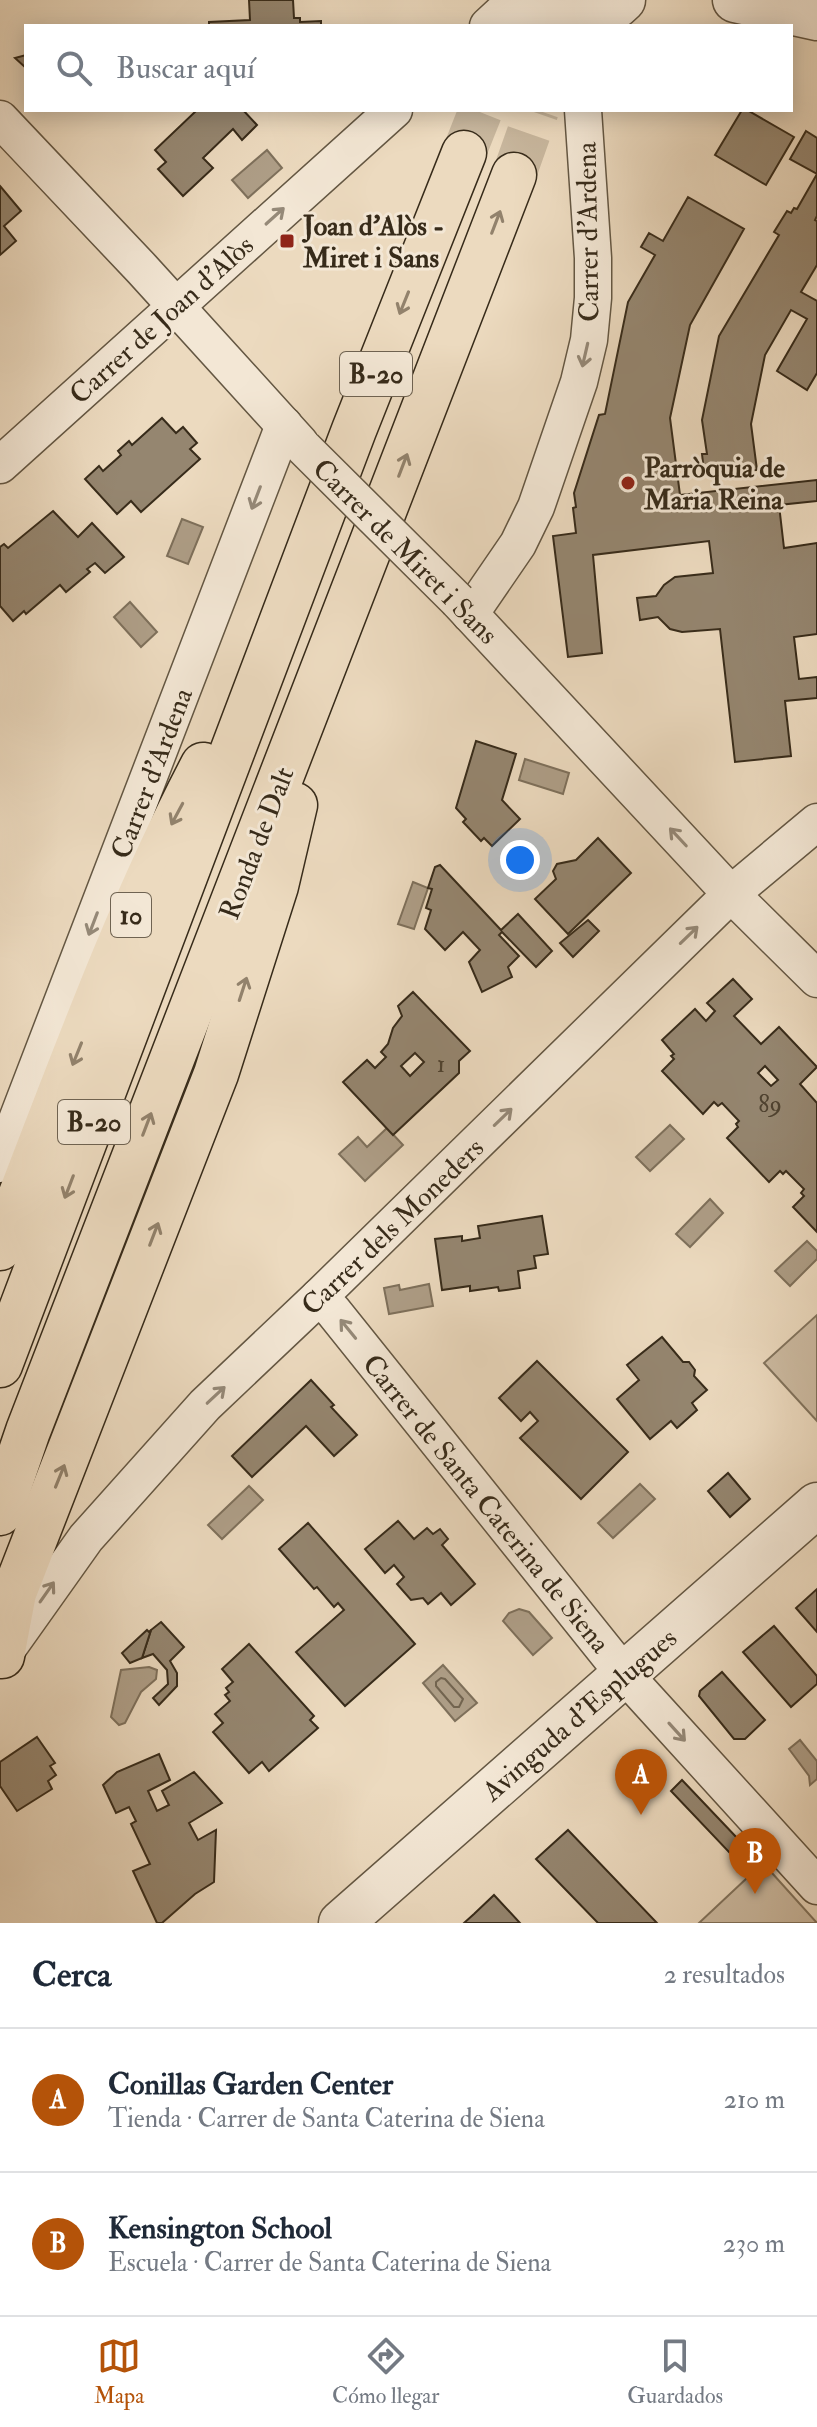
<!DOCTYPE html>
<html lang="es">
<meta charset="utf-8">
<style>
:root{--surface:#fff;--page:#f6f6f7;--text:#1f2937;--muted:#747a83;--line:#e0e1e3;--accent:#b45309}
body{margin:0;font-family:"IM FELL Double Pica",serif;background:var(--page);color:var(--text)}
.you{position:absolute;left:520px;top:860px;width:28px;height:28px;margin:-20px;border:6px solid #fff;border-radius:50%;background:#1a73e8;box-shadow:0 0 0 12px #1a73e833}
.badge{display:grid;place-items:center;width:52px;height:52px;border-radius:50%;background:var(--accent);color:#fff;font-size:26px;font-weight:700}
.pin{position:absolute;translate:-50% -66px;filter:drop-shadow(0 2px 4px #0008)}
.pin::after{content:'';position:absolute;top:42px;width:28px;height:24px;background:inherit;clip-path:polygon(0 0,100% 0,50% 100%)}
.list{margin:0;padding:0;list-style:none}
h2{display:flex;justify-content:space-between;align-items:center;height:104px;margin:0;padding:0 32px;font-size:34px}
h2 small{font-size:26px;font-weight:400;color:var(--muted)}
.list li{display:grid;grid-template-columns:52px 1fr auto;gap:24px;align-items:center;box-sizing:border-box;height:144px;padding:0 32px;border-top:2px solid var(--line)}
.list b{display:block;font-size:30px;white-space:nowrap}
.list p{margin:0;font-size:26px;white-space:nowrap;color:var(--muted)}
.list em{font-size:26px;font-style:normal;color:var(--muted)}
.icon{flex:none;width:44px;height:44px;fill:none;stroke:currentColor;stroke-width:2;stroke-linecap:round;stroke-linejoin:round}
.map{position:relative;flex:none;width:817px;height:1923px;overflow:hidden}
.search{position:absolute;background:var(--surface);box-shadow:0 4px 20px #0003;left:24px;right:24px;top:24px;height:88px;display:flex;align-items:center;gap:20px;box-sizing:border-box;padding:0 28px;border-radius:0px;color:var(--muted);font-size:30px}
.sheet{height:392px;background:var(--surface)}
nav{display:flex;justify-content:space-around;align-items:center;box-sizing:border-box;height:112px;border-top:2px solid var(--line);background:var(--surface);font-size:22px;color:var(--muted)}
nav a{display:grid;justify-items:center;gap:4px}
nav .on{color:var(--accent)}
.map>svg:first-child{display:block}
</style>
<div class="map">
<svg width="817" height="1923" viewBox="0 0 817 1923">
<rect width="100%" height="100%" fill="#ecdabf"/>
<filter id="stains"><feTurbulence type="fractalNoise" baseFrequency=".0025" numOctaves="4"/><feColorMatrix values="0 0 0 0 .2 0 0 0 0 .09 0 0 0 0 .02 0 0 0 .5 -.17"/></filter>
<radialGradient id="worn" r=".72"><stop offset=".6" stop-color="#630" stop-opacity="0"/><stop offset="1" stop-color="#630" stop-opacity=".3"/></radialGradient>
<g fill="#cdbca3" stroke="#82745e" stroke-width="2">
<path d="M817,1315V1421L764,1363Z"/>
<path d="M763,1863L817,1923H699Z"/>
</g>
<g fill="#ae9e87" stroke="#7e705b" stroke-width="2">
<path d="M267,150L282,168L248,198L232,180Z"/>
<path d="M182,519L203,527L188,564L167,556Z"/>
<path d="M130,602L157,632L141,647L114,617Z"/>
<path d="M525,759L569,773L563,794L519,780Z"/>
<path d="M413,882L428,888L414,929L398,924Z"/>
<path d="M670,1125L684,1139L650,1171L636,1157Z"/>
<path d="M387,1128L403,1145L365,1181L339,1154L358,1137L367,1147Z"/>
<path d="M710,1199L723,1213L690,1247L676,1234Z"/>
<path d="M807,1241L817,1251V1259L790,1286L775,1271Z"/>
<path d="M429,1284L433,1306L389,1314L384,1288L399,1285L400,1290Z"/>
<path d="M640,1484L655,1499L613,1538L598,1523Z"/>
<path d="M249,1486L263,1500L222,1539L208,1525Z"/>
<path d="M519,1609L529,1612L552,1638L533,1655L503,1621L509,1613Z"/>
<path d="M443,1665L477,1703L455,1721L423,1683Z"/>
<path d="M149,1667L157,1670L156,1679L141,1692L125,1723L119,1725L111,1717L121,1670Z"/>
<path d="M800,1740L817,1761V1779L810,1785L809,1776L789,1749Z"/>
</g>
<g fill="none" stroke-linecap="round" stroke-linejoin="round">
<path stroke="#726450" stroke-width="2" d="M441,1678L445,1679L463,1699L459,1707H454L436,1686V1682Z"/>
</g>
<g fill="#958670" stroke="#372b1a" stroke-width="2" fill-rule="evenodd">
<path d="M249,0H293L294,18H300V22L321,21V26H209V22L250,20Z"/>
<path d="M26,55V68L15,58Z"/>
<path d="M197,110H243L257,125L242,140L233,129L203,158L213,168L183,196L158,169L166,162L155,150Z"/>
<path d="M742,110H747L794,137L766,185L715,155Z"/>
<path d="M806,131L817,138V216L815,220L817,221V265L801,292L817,301V373L807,390L777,371L807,319L791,310L765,355L751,424L757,470L710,476L709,471H704L702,454H707L702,420L719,336L779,235L774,232L787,211L791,213L794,208L797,209L817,174L790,159Z"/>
<path d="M0,186L21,211L4,226L16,241L0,255Z"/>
<path d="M688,197L744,229L690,325L670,418L680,495L817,480V501L779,505L784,548L817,543V634L794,637L799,679L817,677V698L785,701L791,756L735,762L720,629L682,632L670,629L658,617L640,620L637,598L656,596L664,585L675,577L713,573L709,541L593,555L602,653L568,657L553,536L576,533L573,508L576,507L574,493L599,415L605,414L628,302L655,255L641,247L649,233L663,241Z"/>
<path d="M162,418L176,433L183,427L197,443L190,449L200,459L141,512L131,501L117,514L85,479L99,466L103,471L121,455L118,451L129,441L132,445Z"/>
<path d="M53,511L78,537L92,523L124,557L105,573L95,563L87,569L90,572L66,592L60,585L26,614L24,611L13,621L0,606V547L4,544L8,548Z"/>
<path d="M476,741L516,754L502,800L520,819L492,846L484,838L481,841L463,822L466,819L456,808Z"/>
<path d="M598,838L631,873L568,934L535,899L556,879L553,871L557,864L576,860Z"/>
<path d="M440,865L501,930L518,914L552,951L536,967L502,932L499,935L519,956L508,967L512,977L482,992L469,962L480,950L463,932L445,950L425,929L431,910L426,908L432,889L428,888L435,867Z"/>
<path d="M588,920L599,931L573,957L560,943Z"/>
<path d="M733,979L752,999L734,1016L761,1044L779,1027L817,1067L800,1084L817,1103V1232L793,1207L804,1196L801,1193L804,1189L786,1171L783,1174L780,1171L769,1182L727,1138L738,1127L736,1124L739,1121L722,1103L718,1106L714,1102L703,1114L662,1071L674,1059L671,1056L674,1054L662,1040L695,1009L706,1021L715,1011L707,1003ZM765,1066L778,1080L771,1086L758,1073Z"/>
<path d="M413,992L470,1051L459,1061V1073L393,1135L343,1082L367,1060L375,1068L386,1057L381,1052L388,1044L393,1028L402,1016L398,1006ZM415,1053L424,1062L410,1076L401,1066Z"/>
<path d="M542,1216L548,1254L534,1256L536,1268L518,1271L520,1288L499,1291L498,1287L470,1291V1286L442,1290L435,1239L462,1236V1241L480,1238L478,1226Z"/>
<path d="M662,1337L683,1362H689L695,1370L694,1376L707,1390L692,1403L697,1410L677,1428L671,1421L650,1439L617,1399L639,1380L627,1365Z"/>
<path d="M537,1361L628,1452L581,1499L520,1438L538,1421L530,1412L521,1421L499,1398Z"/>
<path d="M311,1380L334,1405L331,1407L357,1435L334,1456L306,1426L252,1477L232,1456Z"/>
<path d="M728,1473L750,1499L730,1517L708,1491Z"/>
<path d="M398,1521L414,1539L427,1528L433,1534L440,1529L448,1539L442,1545L475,1584L451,1605L441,1593L428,1604L423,1598L411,1600L397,1584L404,1577L394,1565L385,1573L365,1549Z"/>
<path d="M308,1523L415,1644L345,1706L296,1652L344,1610L338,1603L334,1607L317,1587L314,1589L279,1549Z"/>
<path d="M817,1589V1632L796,1608Z"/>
<path d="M161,1622L184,1647L170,1661L177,1673V1686L159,1705L153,1698L168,1684L167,1670L153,1654L142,1658L151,1630Z"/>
<path d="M774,1626L817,1676V1684L791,1707L743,1652Z"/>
<path d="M147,1630L149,1632L151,1630L142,1658L130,1663L122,1653Z"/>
<path d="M249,1644L314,1716L310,1720L318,1728L269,1771L262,1762L249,1773L213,1732L223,1723L215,1714L230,1701L225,1695L229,1692L226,1688L233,1682L222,1669Z"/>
<path d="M722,1672L765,1720L745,1739H734L699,1696L700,1691Z"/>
<path d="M37,1737L55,1763L50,1766L56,1775L48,1781L52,1789L17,1811L0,1786V1762Z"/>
<path d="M159,1754L170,1780L148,1791L157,1811L169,1805L162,1791L194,1772L222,1803L189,1823L198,1840L216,1830L214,1882L195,1894L162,1923H157L133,1871L150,1864L131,1824L136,1821L129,1807L116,1813L103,1785L117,1772Z"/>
<path d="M682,1780L758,1860L746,1870L671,1791Z"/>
<path d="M568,1830L657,1923H598L536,1859Z"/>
<path d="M494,1895L520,1923H464L474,1914Z"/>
</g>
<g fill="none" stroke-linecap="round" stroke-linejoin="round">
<g stroke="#c8b79e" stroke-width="44" stroke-dasharray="44 22" stroke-linecap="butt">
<path d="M464,153L481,110"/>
<path d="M514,175L537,110"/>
</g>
<g stroke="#645743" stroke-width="39">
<g id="minor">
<path d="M488,26L516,0"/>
<path d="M0,119L142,269L300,443"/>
<path d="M0,465L394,110"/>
<path d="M458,601L731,894L817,979"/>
<path d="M470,614L518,544L536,507L579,382L589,340L593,298V258L583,110"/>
<path d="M0,1164L284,425"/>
<path d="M319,1297L333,1311L624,1674L817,1886"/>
<path d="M5,1652L86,1538L205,1405L319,1297L731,894L817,822"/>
</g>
</g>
<g stroke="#645743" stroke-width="47">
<g id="tertiary">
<path d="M519,0C550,26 592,31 623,0"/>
<path d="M735,0L817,18"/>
<path d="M341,1923L817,1505"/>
</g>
</g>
<g stroke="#372b1a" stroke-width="47">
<g id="trunk">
<path d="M0,1248C64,1085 122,919 203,765"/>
<path d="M0,1365L354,430L464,153"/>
<path d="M0,1513L28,1431L514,175"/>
<path d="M2,1656L14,1593L216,1074L276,886L295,805"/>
</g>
</g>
<use href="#minor" stroke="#f3e7d5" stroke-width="36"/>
<use href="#tertiary" stroke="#f3e7d5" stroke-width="44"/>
<use href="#trunk" stroke="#ecdabf" stroke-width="44"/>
<g stroke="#645743" stroke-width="39" stroke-linecap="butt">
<path id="minor-bridge" d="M304,448L458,601"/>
</g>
<use href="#minor-bridge" stroke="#f3e7d5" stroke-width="36"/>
</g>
<defs><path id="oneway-shaft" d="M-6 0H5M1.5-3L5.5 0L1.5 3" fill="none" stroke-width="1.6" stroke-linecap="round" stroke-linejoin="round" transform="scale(2)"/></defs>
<g stroke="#958978">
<use href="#oneway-shaft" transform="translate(275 216) rotate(-42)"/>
<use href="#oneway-shaft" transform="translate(585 355) rotate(103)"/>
<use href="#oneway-shaft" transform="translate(256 498) rotate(111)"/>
<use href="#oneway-shaft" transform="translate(678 837) rotate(-133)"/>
<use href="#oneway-shaft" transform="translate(93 924) rotate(111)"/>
<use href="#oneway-shaft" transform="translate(689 935) rotate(-44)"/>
<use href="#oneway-shaft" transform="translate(503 1117) rotate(-44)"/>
<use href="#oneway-shaft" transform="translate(348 1329) rotate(-129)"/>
<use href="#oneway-shaft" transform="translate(216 1395) rotate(-43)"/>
<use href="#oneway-shaft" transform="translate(47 1592) rotate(-55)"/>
<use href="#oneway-shaft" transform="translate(677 1732) rotate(48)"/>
</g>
<g stroke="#92826c">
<use href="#oneway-shaft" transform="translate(496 222) rotate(-69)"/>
<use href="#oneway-shaft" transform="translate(404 303) rotate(112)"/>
<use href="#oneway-shaft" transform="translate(403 465) rotate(-69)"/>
<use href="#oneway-shaft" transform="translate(177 814) rotate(118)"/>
<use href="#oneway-shaft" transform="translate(243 989) rotate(-72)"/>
<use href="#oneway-shaft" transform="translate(77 1054) rotate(112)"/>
<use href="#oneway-shaft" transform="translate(147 1124) rotate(-69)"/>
<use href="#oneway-shaft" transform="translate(69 1187) rotate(111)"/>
<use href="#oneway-shaft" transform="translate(154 1234) rotate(-69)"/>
<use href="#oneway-shaft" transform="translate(60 1476) rotate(-68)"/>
</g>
<g fill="#8f2418" stroke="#f3e7d5" stroke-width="3">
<rect x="279" y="233" width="16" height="16" rx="4"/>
<circle cx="628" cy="483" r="8"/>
</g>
<g text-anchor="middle" stroke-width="6" stroke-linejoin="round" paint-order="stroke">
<g font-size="24" fill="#4e4230">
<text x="441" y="1072">1</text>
<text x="770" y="1112">89</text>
</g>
<g fill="#f3e7d5" stroke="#6f6352" stroke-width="2">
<rect x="340" y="352" width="72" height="44" rx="6"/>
<rect x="111" y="893" width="40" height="44" rx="6"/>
<rect x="58" y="1100" width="72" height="44" rx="6"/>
</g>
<g font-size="26" font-weight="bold" fill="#372b1a">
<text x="376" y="383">B-20</text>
<text x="131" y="924">10</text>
<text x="94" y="1131">B-20</text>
</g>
<g font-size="28" font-weight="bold" fill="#372b1a" stroke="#f3e7d5" text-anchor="start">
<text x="303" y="235">Joan d'Alòs -<tspan x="303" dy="32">Miret i Sans</tspan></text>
<text x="644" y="477">Parròquia de<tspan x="644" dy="32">Maria Reina</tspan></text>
</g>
<g font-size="28" fill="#372b1a" stroke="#f3e7d5">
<text transform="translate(587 232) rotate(-91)" y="10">Carrer d'Ardena</text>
<text transform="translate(161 319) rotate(-42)" y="10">Carrer de Joan d'Alòs</text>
<text transform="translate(406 551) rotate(45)" y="10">Carrer de Miret i Sans</text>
<text transform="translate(151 773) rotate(-69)" y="10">Carrer d'Ardena</text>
<text transform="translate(256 843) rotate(-69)" y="10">Ronda de Dalt</text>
<text transform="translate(392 1226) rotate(-44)" y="10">Carrer dels Moneders</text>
<text transform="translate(487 1503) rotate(51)" y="10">Carrer de Santa Caterina de Siena</text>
<text transform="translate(579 1714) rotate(-41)" y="10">Avinguda d'Esplugues</text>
</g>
</g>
<rect width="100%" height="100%" filter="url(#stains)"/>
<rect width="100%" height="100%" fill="url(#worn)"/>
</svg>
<div class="you"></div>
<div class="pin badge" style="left:641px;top:1815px">A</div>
<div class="pin badge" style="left:755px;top:1894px">B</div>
<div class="search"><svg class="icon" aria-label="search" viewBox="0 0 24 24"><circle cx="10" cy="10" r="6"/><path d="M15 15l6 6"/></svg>Buscar aquí</div>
</div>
<section class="sheet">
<h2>Cerca<small>2 resultados</small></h2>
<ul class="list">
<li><span class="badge">A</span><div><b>Conillas Garden Center</b><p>Tienda · Carrer de Santa Caterina de Siena</p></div><em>210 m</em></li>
<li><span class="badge">B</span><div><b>Kensington School</b><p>Escuela · Carrer de Santa Caterina de Siena</p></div><em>230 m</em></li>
</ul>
</section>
<nav>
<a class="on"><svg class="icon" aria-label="map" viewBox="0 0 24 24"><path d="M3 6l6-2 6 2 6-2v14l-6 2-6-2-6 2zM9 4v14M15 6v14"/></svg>Mapa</a>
<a><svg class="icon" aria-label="directions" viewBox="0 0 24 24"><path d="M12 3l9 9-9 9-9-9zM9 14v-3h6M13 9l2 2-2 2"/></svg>Cómo llegar</a>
<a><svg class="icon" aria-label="saved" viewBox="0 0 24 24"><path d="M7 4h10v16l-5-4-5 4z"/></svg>Guardados</a>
</nav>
